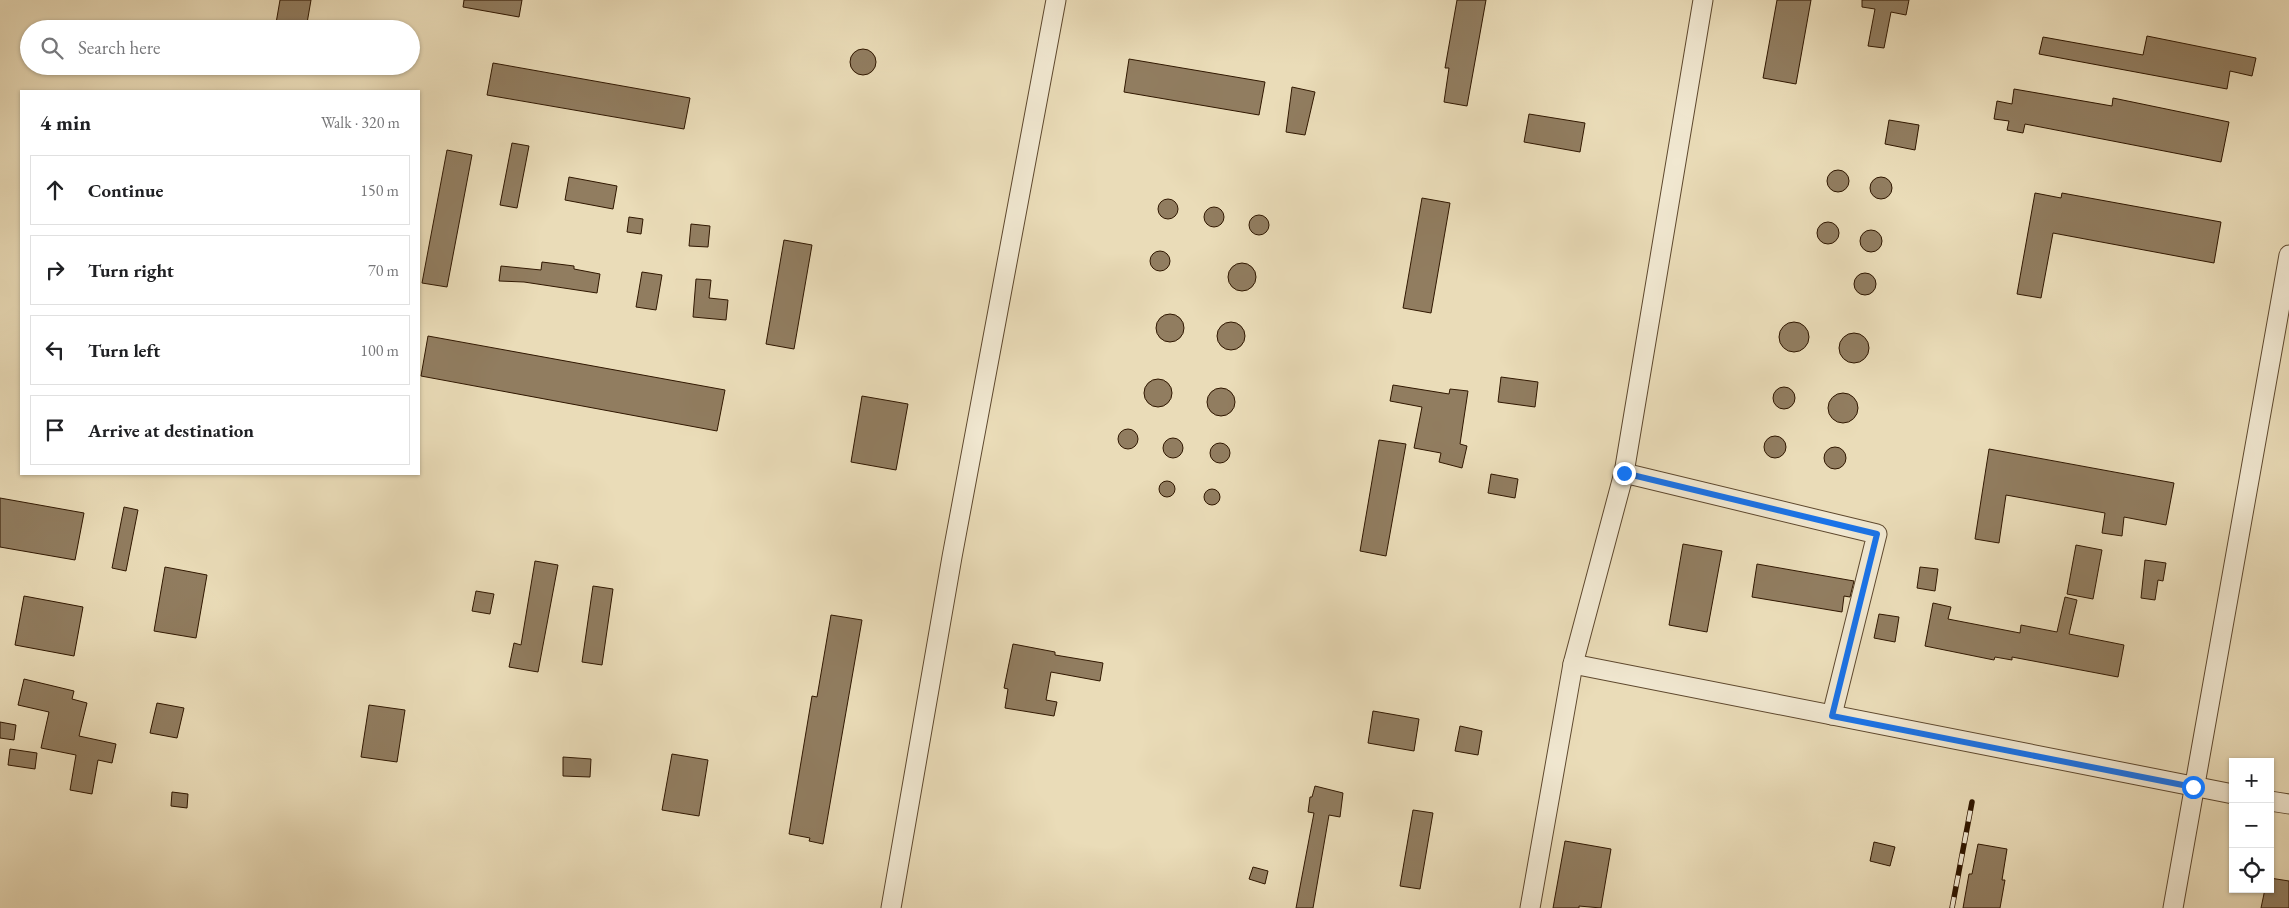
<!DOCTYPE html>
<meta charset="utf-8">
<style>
:root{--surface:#fff;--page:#f6f6f6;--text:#202124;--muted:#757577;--line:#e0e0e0}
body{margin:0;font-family:"EB Garamond",serif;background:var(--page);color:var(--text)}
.controls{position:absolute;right:15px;bottom:15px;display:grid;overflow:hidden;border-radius:0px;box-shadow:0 1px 4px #0004}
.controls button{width:45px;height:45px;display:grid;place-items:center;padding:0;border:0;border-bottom:1px solid var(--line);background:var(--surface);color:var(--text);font:25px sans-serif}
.stop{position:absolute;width:15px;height:15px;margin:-11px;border:4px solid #1a73e8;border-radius:50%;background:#fff}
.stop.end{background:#1a73e8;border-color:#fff;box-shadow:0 1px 5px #0008}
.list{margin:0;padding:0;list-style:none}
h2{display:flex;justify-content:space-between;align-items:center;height:65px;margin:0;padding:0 20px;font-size:21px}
h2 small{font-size:16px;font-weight:400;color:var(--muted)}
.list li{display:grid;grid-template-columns:32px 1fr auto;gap:15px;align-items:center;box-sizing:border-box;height:70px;margin:0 10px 10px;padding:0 10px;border:1px solid var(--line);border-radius:0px}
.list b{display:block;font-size:19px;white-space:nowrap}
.list em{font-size:16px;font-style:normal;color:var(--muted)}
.icon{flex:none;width:28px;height:28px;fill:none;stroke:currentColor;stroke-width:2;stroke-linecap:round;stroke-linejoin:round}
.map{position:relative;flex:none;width:2289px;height:908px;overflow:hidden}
.search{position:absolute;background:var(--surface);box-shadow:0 1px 4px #0004;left:20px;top:20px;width:400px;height:55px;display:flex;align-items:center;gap:12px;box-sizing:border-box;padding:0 18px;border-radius:28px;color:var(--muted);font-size:19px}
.panel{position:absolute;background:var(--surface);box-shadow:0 1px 4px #0004;left:20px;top:90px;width:400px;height:385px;border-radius:0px}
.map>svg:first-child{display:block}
</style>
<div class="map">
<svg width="2289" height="908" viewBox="0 0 2289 908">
<rect width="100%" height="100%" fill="#eadcb8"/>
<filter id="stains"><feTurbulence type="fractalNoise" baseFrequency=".004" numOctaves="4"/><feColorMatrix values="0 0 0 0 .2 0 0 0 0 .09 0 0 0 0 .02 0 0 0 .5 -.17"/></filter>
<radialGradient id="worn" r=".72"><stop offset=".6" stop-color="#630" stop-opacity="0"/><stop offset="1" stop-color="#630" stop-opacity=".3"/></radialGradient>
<g fill="#917d60" stroke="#301700">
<path d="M280,0H311L306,29H275Z"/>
<path d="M464,0H522L519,17L463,7Z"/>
<path d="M1457,0H1486L1467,106L1444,102L1449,68H1445Z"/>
<path d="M1777,0H1811L1796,84L1763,78Z"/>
<path d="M1862,0H1909L1906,15L1891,12L1884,48L1868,46L1875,9L1862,7Z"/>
<path d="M2147,36L2256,58L2252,76L2230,71L2227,89L2039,54L2043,37L2143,55Z"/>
<circle cx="863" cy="62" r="13"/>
<path d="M1129,59L1265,82L1259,115L1124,92Z"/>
<path d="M493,63L690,98L684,129L487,95Z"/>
<path d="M1292,87L1315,92L1305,135L1286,132Z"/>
<path d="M2014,89L2112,106L2113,98L2229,122L2221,162L2025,124L2023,133L2007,130L2009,121L1994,119L1997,101L2012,104Z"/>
<path d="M1529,114L1585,123L1580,152L1524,142Z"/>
<path d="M1889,120L1919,125L1915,150L1885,144Z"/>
<path d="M512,143L529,146L517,208L500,205Z"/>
<path d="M447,150L472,155L447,287L422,283Z"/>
<circle cx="1838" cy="181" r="11"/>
<circle cx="1881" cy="188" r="11"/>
<path d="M569,177L617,186L613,209L565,200Z"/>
<path d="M2035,193L2061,198L2062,193L2221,222L2214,263L2053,233L2041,298L2017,294Z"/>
<path d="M1422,198L1450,203L1431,313L1403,308Z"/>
<circle cx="1168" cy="209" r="10"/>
<circle cx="1214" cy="217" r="10"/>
<circle cx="1259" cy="225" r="10"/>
<path d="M629,217L643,219L641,234L627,232Z"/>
<circle cx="1828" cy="233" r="11"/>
<path d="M691,224L710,226L708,247L689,246Z"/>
<circle cx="1871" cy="241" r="11"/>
<path d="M784,240L812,245L794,349L766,344Z"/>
<circle cx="1160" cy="261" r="10"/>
<path d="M542,262L574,266V269L600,274L597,293L524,282L499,281L501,266L541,270Z"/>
<circle cx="1242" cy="277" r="14"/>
<path d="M642,272L662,275L656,310L636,307Z"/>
<circle cx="1865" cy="284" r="11"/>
<path d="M696,279L711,280L709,298L728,300L726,320L693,317Z"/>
<circle cx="1170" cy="328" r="14"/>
<circle cx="1794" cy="337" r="15"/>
<circle cx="1231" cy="336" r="14"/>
<circle cx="1854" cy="348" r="15"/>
<path d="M428,336L725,390L717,431L421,376Z"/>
<path d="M1501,377L1538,382L1535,407L1498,402Z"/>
<circle cx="1158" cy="393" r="14"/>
<path d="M1393,385L1449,394L1450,389L1468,391L1460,444L1467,446L1462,468L1439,462L1441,453L1414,448L1422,407L1390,401Z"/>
<circle cx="1784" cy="398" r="11"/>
<circle cx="1221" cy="402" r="14"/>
<circle cx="1843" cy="408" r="15"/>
<path d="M862,396L908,404L896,470L851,462Z"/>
<circle cx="1128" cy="439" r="10"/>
<circle cx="1775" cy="447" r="11"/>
<circle cx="1173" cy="448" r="10"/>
<path d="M1379,440L1406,444L1386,556L1360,551Z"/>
<circle cx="1220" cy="453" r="10"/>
<circle cx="1835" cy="458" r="11"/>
<path d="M1989,449L2174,483L2166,525L2124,517L2122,536L2102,533L2105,513L2006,495L1999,543L1975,539Z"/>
<path d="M1491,474L1518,479L1515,498L1488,493Z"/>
<circle cx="1167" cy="489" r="8"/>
<circle cx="1212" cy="497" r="8"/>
<path d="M0,498L84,513L75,560L0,547Z"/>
<path d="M124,507L138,510L126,571L112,568Z"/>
<path d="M1683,544L1722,551L1707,632L1669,625Z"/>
<path d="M2076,545L2102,550L2093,599L2067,594Z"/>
<path d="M2145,560L2166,563L2163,581L2158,580L2155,600L2141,598Z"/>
<path d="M535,561L558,565L538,672L509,667L514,643L521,645Z"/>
<path d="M1757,564L1854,581L1850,597L1844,596L1842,612L1752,597Z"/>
<path d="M165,567L207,575L196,638L154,631Z"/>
<path d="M1920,567L1938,569L1935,591L1917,588Z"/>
<path d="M593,586L613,589L602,665L582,662Z"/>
<path d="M476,591L494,594L490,614L472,611Z"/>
<path d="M24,596L83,607L74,656L15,645Z"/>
<path d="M2065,597L2077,600L2069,634L2124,645L2118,677L2012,657V660L1995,657L1994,660L1925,646L1933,603L1951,607L1948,619L2020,633L2021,625L2057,632Z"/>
<path d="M1879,614L1899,617L1895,642L1874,638Z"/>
<path d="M831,615L862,620L823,844L809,841L810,838L789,834L812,696L817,697Z"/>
<path d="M1013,644L1055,652V655L1103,663L1100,681L1051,672L1046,700L1057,702L1054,716L1005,708L1008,689L1004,688Z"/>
<path d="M24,679L74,691L72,699L87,703L79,736L116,744L112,763L98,760L92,794L70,790L76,755L41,748L49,712L18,705Z"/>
<path d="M157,703L184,708L177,738L150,733Z"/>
<path d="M369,705L405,710L397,762L361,757Z"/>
<path d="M1373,711L1419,719L1414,751L1368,743Z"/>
<path d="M0,722L16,725L14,740L0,738Z"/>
<path d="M1460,726L1482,731L1478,755L1455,751Z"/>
<path d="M10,749L37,753L35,769L8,765Z"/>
<path d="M672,754L708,760L699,816L662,810Z"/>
<path d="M563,757L591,759L590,777L563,776Z"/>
<path d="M1315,786L1343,793L1340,817L1329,815L1313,908H1296L1314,813L1308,812L1310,797H1312Z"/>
<path d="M172,792L188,794L187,808L171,806Z"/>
<path d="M1413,810L1433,813L1420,889L1400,886Z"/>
<path d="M1565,841L1611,849L1601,908L1579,906V908H1553Z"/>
<path d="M1874,842L1895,847L1890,866L1870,861Z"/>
<path d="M1978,844L2007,849L2002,880H2005L2000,908H1963L1969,874H1972Z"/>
<path d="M1253,867L1268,871L1265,884L1249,879Z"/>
<path d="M2270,878L2289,881V908H2261L2265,889H2270Z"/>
</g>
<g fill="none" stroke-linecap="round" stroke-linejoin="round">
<g stroke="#5e482e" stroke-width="21">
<g id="minor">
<path d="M1624,473L1877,534L1832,715"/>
<path d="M1573,664L2233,794"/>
<path d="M2270,801L2289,804"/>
<path d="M891,908L952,557L1056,0"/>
<path d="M1530,908L1573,664L1624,473L1703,0"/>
<path d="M2173,908L2289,255"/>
</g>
</g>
<use href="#minor" stroke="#f1e8d1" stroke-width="19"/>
<g stroke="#301700" stroke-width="5.5">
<path id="rail" d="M1952,908L1972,802"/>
</g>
<use href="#rail" stroke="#f1e8d1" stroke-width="4" stroke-dasharray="11" stroke-linecap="butt"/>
</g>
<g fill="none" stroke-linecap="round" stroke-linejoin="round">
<path stroke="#1a73e8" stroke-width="6" d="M1624,473L1877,534L1832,716L2193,787"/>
</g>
<rect width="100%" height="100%" filter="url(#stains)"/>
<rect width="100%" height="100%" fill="url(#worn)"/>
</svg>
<div class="controls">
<button>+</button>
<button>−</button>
<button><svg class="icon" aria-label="locate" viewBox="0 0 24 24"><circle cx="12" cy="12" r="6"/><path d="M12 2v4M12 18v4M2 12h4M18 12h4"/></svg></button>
</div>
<div class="stop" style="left:2193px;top:787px"></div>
<div class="stop end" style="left:1624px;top:473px"></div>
<div class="search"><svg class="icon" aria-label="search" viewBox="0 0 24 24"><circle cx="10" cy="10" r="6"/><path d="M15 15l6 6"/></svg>Search here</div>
<section class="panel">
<h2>4 min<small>Walk · 320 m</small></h2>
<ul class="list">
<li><svg class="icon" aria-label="ahead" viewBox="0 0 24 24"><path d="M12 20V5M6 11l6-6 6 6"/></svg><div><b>Continue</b></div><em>150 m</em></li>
<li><svg class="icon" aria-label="right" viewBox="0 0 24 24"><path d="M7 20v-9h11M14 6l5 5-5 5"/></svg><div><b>Turn right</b></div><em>70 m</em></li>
<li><svg class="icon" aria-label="left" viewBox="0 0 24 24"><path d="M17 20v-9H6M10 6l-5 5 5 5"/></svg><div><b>Turn left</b></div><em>100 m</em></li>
<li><svg class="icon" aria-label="arrive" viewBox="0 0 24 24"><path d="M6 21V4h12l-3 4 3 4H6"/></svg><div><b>Arrive at destination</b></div></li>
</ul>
</section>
</div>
